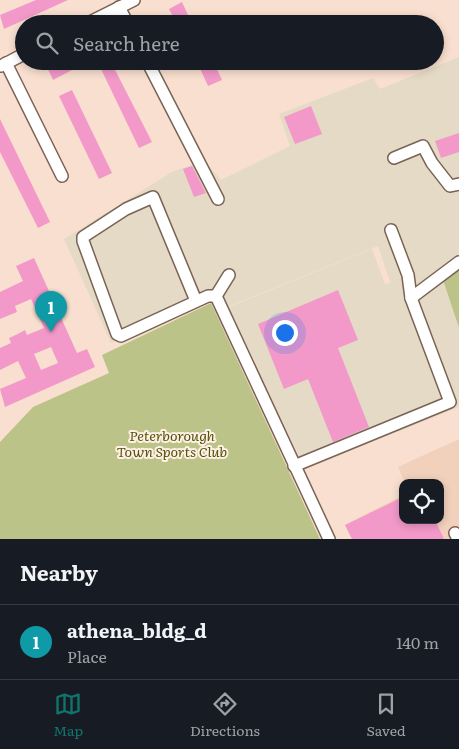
<!DOCTYPE html>
<style>
:root{--surface:#171b24;--page:#20242c;--text:#f1f3f6;--muted:#9ea1a6;--line:#363941;--accent:#0f766e}
body{margin:0;font-family:Literata,serif;background:var(--page);color:var(--text)}
.controls{position:absolute;right:15px;bottom:15px;display:grid;overflow:hidden;border-radius:10px;box-shadow:0 2px 8px #0003}
.controls button{width:45px;height:45px;display:grid;place-items:center;padding:0;border:0;border-bottom:1px solid var(--line);background:var(--surface);color:var(--text);font:25px sans-serif}
.you{position:absolute;left:284px;top:332px;width:18px;height:18px;margin:-12px;border:4px solid #fff;border-radius:50%;background:#1a73e8;box-shadow:0 0 0 8px #1a73e833}
.badge{display:grid;place-items:center;width:32px;height:32px;border-radius:50%;background:var(--accent);color:#fff;font-size:16px;font-weight:700}
.pin{position:absolute;translate:-50% -41px;filter:drop-shadow(0 1px 2px #0008)}
.pin::after{content:'';position:absolute;top:26px;width:18px;height:15px;background:inherit;clip-path:polygon(0 0,100% 0,50% 100%)}
.list{margin:0;padding:0;list-style:none}
h2{display:flex;justify-content:space-between;align-items:center;height:65px;margin:0;padding:0 20px;font-size:21px}
h2 small{font-size:16px;font-weight:400;color:var(--muted)}
.list li{display:grid;grid-template-columns:32px 1fr auto;gap:15px;align-items:center;box-sizing:border-box;height:75px;padding:0 20px;border-top:1px solid var(--line)}
.list b{display:block;font-size:19px;white-space:nowrap}
.list p{margin:0;font-size:16px;white-space:nowrap;color:var(--muted)}
.list em{font-size:16px;font-style:normal;color:var(--muted)}
.icon{flex:none;width:28px;height:28px;fill:none;stroke:currentColor;stroke-width:2;stroke-linecap:round;stroke-linejoin:round}
.map{position:relative;flex:none;width:459px;height:539px;overflow:hidden}
.search{position:absolute;background:var(--surface);box-shadow:0 2px 8px #0003;left:15px;right:15px;top:15px;height:55px;display:flex;align-items:center;gap:12px;box-sizing:border-box;padding:0 18px;border-radius:28px;color:var(--muted);font-size:19px}
.sheet{height:140px;background:var(--surface)}
nav{display:flex;justify-content:space-around;align-items:center;box-sizing:border-box;height:70px;border-top:1px solid var(--line);background:var(--surface);font-size:14px;color:var(--muted)}
nav a{display:grid;justify-items:center;gap:2px}
nav .on{color:var(--accent)}
.map>svg:first-child{display:block}
</style>
<div class="map">
<svg width="459" height="539" viewBox="0 0 459 539">
<rect width="100%" height="100%" fill="#f9dfcf"/>
<path fill="#e4dac5" d="M372,249L385,284L441,274L459,328V407L305,469L229,307Z"/>
<path fill="#e5dac5" d="M459,57V267L392,288L378,246L229,306L222,294L111,343L64,239L172,172L204,160L221,180L290,146L279,114L373,78L380,89Z"/>
<path fill="#f2d1bc" d="M459,439V539H352L345,525L403,495V520H440V483H405L398,467Z"/>
<g fill="#bcc389">
<path d="M459,268V328L441,274Z"/>
<path d="M211,303L320,539H0V442L33,407L109,373L102,355Z"/>
</g>
<g fill="#f299c9" fill-rule="evenodd">
<path d="M36,0H68L4,29L0,15Z"/>
<path d="M182,2L188,15L175,21L169,9Z"/>
<path d="M53,61H68L72,70L53,80L46,65Z"/>
<path d="M208,61H213L222,80L208,86L199,66Z"/>
<path d="M112,64L152,142L139,148L101,69Z"/>
<path d="M72,90L112,173L99,179L59,96Z"/>
<path d="M311,106L322,134L295,144L284,117Z"/>
<path d="M0,119L50,222L38,228L0,152Z"/>
<path d="M459,133V152L441,158L435,141Z"/>
<path d="M192,166L206,193L194,197L183,169Z"/>
<path d="M34,258L77,353L87,349L95,367L5,407L0,389L26,378L18,361L0,370V348L11,343L9,338L18,334L25,330L27,335L44,328L31,299L15,306L17,312L0,319V292L23,281L16,266ZM51,347L58,363L41,370L34,354Z"/>
<path d="M338,290L358,340L338,348L369,427L333,442L308,379L284,389L258,324Z"/>
<path d="M403,497V520H435L444,539H352L345,525Z"/>
</g>
<g fill="none" stroke-linecap="round" stroke-linejoin="round">
<g stroke="#7a6355" stroke-width="14">
<g id="minor">
<path d="M119,7L128,24"/>
<path d="M86,24L134,0"/>
<path d="M147,61L218,199"/>
<path d="M6,63L62,176"/>
<path d="M1,66L24,54"/>
<path d="M394,158L423,146L432,163L450,186L459,184"/>
<path d="M229,275L216,296L329,539"/>
<path d="M411,298L459,262"/>
<path d="M196,301L153,197L126,209L83,237V241L117,334L121,336L208,296H216"/>
<path d="M294,466L450,402L411,298L408,275L391,230"/>
<path d="M455,533L458,539"/>
</g>
</g>
<use href="#minor" stroke="#fff" stroke-width="11"/>
</g>
<g text-anchor="middle" stroke-width="4" stroke-linejoin="round" paint-order="stroke">
<g font-size="14" font-style="italic" fill="#50550b" stroke="#ffefe5">
<text x="172" y="441">Peterborough<tspan x="172" dy="16">Town Sports Club</tspan></text>
</g>
</g>
</svg>
<div class="controls">
<button><svg class="icon" aria-label="locate" viewBox="0 0 24 24"><circle cx="12" cy="12" r="6"/><path d="M12 2v4M12 18v4M2 12h4M18 12h4"/></svg></button>
</div>
<div class="you"></div>
<div class="pin badge" style="left:51px;top:332px;background:#0f9aa8">1</div>
<div class="search"><svg class="icon" aria-label="search" viewBox="0 0 24 24"><circle cx="10" cy="10" r="6"/><path d="M15 15l6 6"/></svg>Search here</div>
</div>
<section class="sheet">
<h2>Nearby<small></small></h2>
<ul class="list">
<li><span class="badge" style="background:#0f9aa8">1</span><div><b>athena_bldg_d</b><p>Place</p></div><em>140 m</em></li>
</ul>
</section>
<nav>
<a class="on"><svg class="icon" aria-label="map" viewBox="0 0 24 24"><path d="M3 6l6-2 6 2 6-2v14l-6 2-6-2-6 2zM9 4v14M15 6v14"/></svg>Map</a>
<a><svg class="icon" aria-label="directions" viewBox="0 0 24 24"><path d="M12 3l9 9-9 9-9-9zM9 14v-3h6M13 9l2 2-2 2"/></svg>Directions</a>
<a><svg class="icon" aria-label="saved" viewBox="0 0 24 24"><path d="M7 4h10v16l-5-4-5 4z"/></svg>Saved</a>
</nav>
